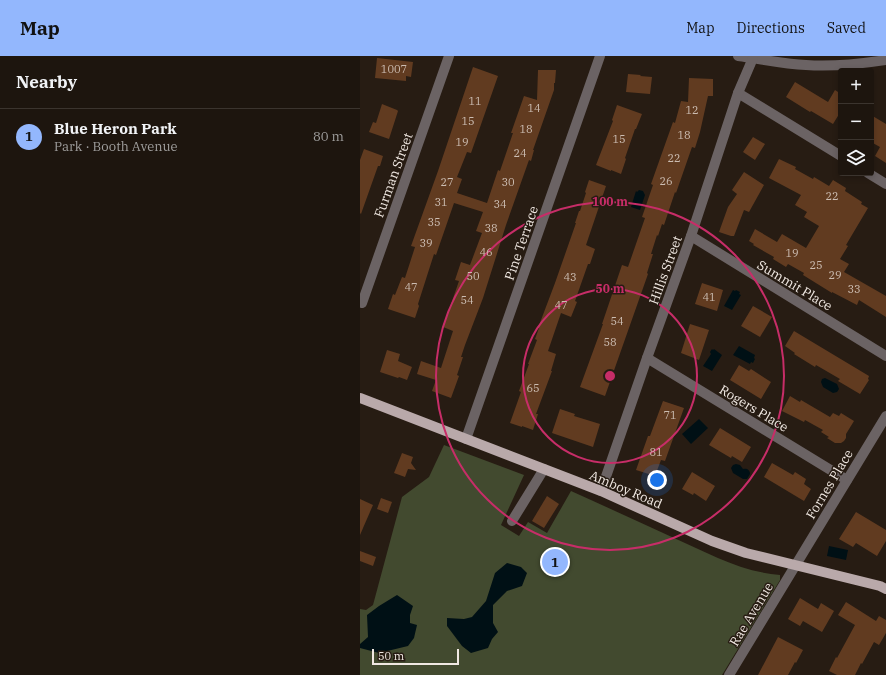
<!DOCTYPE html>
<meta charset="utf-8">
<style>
:root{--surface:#1d150e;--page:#251e17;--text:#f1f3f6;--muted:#a09f9e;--line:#3b342e;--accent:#93b7fd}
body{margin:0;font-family:"IBM Plex Serif",serif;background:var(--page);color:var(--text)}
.controls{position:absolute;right:12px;top:12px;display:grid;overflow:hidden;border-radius:4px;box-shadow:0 2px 6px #0003}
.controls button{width:36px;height:36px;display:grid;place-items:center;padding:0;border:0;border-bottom:1px solid var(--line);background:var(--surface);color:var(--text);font:20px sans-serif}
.scale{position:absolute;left:12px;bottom:10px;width:87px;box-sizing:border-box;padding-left:4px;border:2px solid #f0e8e2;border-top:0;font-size:11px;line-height:14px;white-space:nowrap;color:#f0e8e2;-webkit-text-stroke:3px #271c13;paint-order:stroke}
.you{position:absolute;left:297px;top:424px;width:14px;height:14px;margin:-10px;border:3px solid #fff;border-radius:50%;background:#1a73e8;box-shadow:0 0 0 6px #1a73e833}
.badge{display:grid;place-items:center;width:26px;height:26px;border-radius:50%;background:var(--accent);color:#111;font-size:13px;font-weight:700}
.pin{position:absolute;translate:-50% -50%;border:2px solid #fff;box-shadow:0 1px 4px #0006}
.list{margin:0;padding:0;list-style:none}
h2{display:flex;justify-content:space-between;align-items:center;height:52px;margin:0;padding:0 16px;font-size:17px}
h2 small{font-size:13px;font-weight:400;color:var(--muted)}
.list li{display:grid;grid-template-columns:26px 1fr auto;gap:12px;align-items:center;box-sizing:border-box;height:56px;padding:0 16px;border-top:1px solid var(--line)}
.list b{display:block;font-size:15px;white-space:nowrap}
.list p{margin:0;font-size:13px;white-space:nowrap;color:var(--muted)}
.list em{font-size:13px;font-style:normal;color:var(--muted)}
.icon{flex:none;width:22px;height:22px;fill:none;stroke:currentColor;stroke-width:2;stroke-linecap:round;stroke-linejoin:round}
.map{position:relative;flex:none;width:526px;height:619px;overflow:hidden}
header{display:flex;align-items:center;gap:24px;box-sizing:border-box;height:56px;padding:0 20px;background:var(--accent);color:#111}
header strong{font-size:19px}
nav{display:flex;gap:22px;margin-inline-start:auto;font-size:14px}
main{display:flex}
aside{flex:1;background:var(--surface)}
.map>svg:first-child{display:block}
</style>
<header>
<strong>Map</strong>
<nav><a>Map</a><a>Directions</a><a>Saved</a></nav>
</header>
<main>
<aside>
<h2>Nearby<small></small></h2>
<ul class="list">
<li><span class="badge">1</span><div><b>Blue Heron Park</b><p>Park · Booth Avenue</p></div><em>80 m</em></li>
</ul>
</aside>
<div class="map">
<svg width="526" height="619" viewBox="0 0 526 619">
<rect width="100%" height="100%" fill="#271c13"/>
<path fill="#424a2f" d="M84,389L164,419L141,469L159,480L168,466L187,477L211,435C246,451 280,466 314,482C348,497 381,516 420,519V524L362,619H0V553L6,554L13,549L42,441L69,421Z"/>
<g fill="#001015">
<path d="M279,134L283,135L285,139L280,154L271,151L276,135L277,136Z"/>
<path d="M373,234L375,235L376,234L380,236L379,238L381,239L372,254L364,250Z"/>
<path d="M379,290L395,299L394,302L395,303L393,307L391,306L390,308L373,299Z"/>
<path d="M352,293L353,294L354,293L362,299L352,315L343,310L351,298L350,296Z"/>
<path d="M465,322L477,328L479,333L477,336L473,337L463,331L461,326L462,323Z"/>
<path d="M339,363L348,372L331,388L322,378Z"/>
<path d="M376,408L380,409L383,413C387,412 390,414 390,418L387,423H383L373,417L371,412L373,409Z"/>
<path d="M469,490L488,494L486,504L467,500Z"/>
<path d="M147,507L161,511L167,517L162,530L147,535L133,549V567L138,576L132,583L128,592L111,597L102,590L87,570V562L104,563L112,561L126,545L135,517Z"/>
<path d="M37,539L53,550L50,559V567L57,569L54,582L48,590L19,597L0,592V588L8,581L7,559L19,550Z"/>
</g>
<g fill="#613b20">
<path d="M17,2L53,6L51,21L46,20V25L15,22Z"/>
<path d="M113,11L138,20L111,97L107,96L97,121L102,123L97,137L127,147L138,114L140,115L153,77H151L164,40L177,44L178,14H196L195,27H194V34L173,94H174L171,105L169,104L146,169L123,242L105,289L101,301H103L97,319L99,320L91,342L72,335L76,324L57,318L61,305L81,312L93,275L83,271L99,225L95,224L101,206L110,209L122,177L116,175L123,156L94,147L76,199L74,198L58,248L59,250L55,262L28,253L33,238L35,239L42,221L45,222L55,191L51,190L78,115Z"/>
<path d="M268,18L281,19L280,20L292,21L290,38L266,36Z"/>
<path d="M329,22L353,23V40H348L340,76L335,92L332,91L316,137L315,136L304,169L302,168L298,180L297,179L291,198H293L287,217L288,218L245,340L220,331L243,268H242L262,209L268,211L285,162L282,161L293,129L291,128L313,66L315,67L321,45L328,46Z"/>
<path d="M435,26L468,46L475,34L481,38V55L473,68L451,55L450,56L426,41Z"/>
<path d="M22,48L37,54L38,55L29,83L9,76L13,66L16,67Z"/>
<path d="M257,49L282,58L276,73H275L265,102L266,103L261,118L251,114V115L236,109L253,65L252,64Z"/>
<path d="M511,59L526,68V107L515,100L520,91L511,86Z"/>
<path d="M393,81L405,88L395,104L383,96Z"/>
<path d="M4,93L23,100L20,110H18L1,158L0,157V104Z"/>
<path d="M419,103L436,111L435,113L453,123L454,121L469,130L473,124L486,132L485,135L502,146L501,148L508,152L486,189L488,190L480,203L489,208L484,216L526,240V261L499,244L497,249L472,236V237L443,219L444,217L428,208L426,211L413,203L414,201L393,189L394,188L389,185L395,173L417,186L422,178L446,192L459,170L444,161L447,156L435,149L441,139L409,122Z"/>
<path d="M384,116L404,129L389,156L384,154L374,180H371L359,176L368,151L377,138L372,134Z"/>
<path d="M229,124L246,130L226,189L235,193L230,208H228L215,245L217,246L211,261L201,257L188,295L196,298L191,315H192L176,358H178L173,374L162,370V371L150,367L161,336L159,335L169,308H168L177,284L175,283L179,272H178L195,227L216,167H215L219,155H220L226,137L225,136Z"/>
<path d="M342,227L363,234L357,255L335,248Z"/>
<path d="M393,250L412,261L400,281L381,270Z"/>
<path d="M330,268L349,274L339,304L321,297Z"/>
<path d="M434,275L509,320L508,323L509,324L500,338L478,325L480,323L456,309L455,311L434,298L435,297L425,290Z"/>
<path d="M27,294L40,298L38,305L52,311L47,324L39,321L38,322L20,316Z"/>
<path d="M379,309L389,315L391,313L411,326L401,343L370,324Z"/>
<path d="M430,340L440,346L441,344L470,361L473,357L479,360L481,357L494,365L486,378V382L484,385L481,387H475L467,382L469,381L461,376L463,374L445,364L444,366L422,355Z"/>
<path d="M303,345L324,352L305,405L301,404L295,420L276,414L288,380H290Z"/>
<path d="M200,353L215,358L214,360L240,368L233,391L192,377Z"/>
<path d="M360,372L391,391L382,406L372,400L371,402L349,389Z"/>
<path d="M42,397L53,401L51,407L56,414L48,413L45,421L34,417Z"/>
<path d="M412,407L433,419L435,416L446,423L444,428L451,433L444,445L404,421Z"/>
<path d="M332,416L355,430L346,445L334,437L333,439L322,433Z"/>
<path d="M187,440L199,448L184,472L172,465Z"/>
<path d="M21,442L32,446L28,457L17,453Z"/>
<path d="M0,443L13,449L0,479Z"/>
<path d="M496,456L526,474V485L517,500L496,487L493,491L479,483Z"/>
<path d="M0,495L16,501L13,510L0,505Z"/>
<path d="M440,542L458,553L461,547L474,555L462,576L443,565L440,570L428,563Z"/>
<path d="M486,546L516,565L519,560L526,564V577L519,589L514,586L502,608L501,607L495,619H477L469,615L476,601L477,602L495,569L478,559Z"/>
<path d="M418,581L443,594L436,607L435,606L428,619H398Z"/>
</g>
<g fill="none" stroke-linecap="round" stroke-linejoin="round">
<g stroke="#6b6364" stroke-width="10">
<path d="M378,0C401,3 423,8 446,9C472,11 500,8 526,4"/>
<path d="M378,37L481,100"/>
<path d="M508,117L526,128"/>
<path d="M331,180L526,300"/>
<path d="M2,247L89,0"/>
<path d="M287,302L487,424"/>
<path d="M106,383L240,0"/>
<path d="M241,435L287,302L331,180L378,37L393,2"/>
<path d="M152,465L184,413"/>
<path d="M369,619L526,360"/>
</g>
<path stroke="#b9a9aa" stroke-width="10" d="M0,342L241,435L352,485L386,497L520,530L526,533"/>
</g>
<g fill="none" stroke="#c72d68" stroke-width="2">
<circle cx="250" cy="320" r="87"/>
<circle cx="250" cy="320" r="174"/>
</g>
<g text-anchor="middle" stroke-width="3" stroke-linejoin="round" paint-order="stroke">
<g font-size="11" fill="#ccbdb2">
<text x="34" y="17">1007</text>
<text x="115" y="49">11</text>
<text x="174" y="56">14</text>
<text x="332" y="58">12</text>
<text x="108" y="69">15</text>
<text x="166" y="77">18</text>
<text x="324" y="83">18</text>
<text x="259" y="87">15</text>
<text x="102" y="90">19</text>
<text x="160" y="101">24</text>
<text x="314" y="106">22</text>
<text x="306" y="129">26</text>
<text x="87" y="130">27</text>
<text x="148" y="130">30</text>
<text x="472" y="144">22</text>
<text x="81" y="150">31</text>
<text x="140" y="152">34</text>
<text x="74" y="170">35</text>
<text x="131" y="176">38</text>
<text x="66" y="191">39</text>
<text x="126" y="200">46</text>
<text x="432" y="201">19</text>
<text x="456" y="213">25</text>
<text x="475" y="223">29</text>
<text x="113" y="224">50</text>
<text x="210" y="225">43</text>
<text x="51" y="235">47</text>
<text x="494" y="237">33</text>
<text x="349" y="245">41</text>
<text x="107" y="248">54</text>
<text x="201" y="253">47</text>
<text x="257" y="269">54</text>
<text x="250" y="290">58</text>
<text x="173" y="336">65</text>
<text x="310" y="363">71</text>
<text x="296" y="400">81</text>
</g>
<g font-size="13" fill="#f0e8e2" stroke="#271c13">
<text transform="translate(33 119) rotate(-70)" y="5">Furman Street</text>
<text transform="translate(161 187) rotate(-71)" y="5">Pine Terrace</text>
<text transform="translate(305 214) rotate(-70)" y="5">Hillis Street</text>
<text transform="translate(435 229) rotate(31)" y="5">Summit Place</text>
<text transform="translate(394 352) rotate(31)" y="5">Rogers Place</text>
<text transform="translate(469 428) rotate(-59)" y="5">Fornes Place</text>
<text transform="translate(266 433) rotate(23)" y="5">Amboy Road</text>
<text transform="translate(391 558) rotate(-59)" y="5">Rae Avenue</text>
</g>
</g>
<circle cx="250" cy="320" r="6" fill="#c72d68" stroke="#271c13" stroke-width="2"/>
<g font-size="12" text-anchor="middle" font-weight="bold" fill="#c72d68" stroke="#271c13" stroke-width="3" stroke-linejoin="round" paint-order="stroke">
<text x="250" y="150">100 m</text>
<text x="250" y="237">50 m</text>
</g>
</svg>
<div class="controls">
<button>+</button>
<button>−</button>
<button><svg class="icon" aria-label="layers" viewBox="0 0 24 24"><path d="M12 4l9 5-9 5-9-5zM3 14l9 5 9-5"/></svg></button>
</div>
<div class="scale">50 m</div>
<div class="you"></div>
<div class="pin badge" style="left:195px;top:506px">1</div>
</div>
</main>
